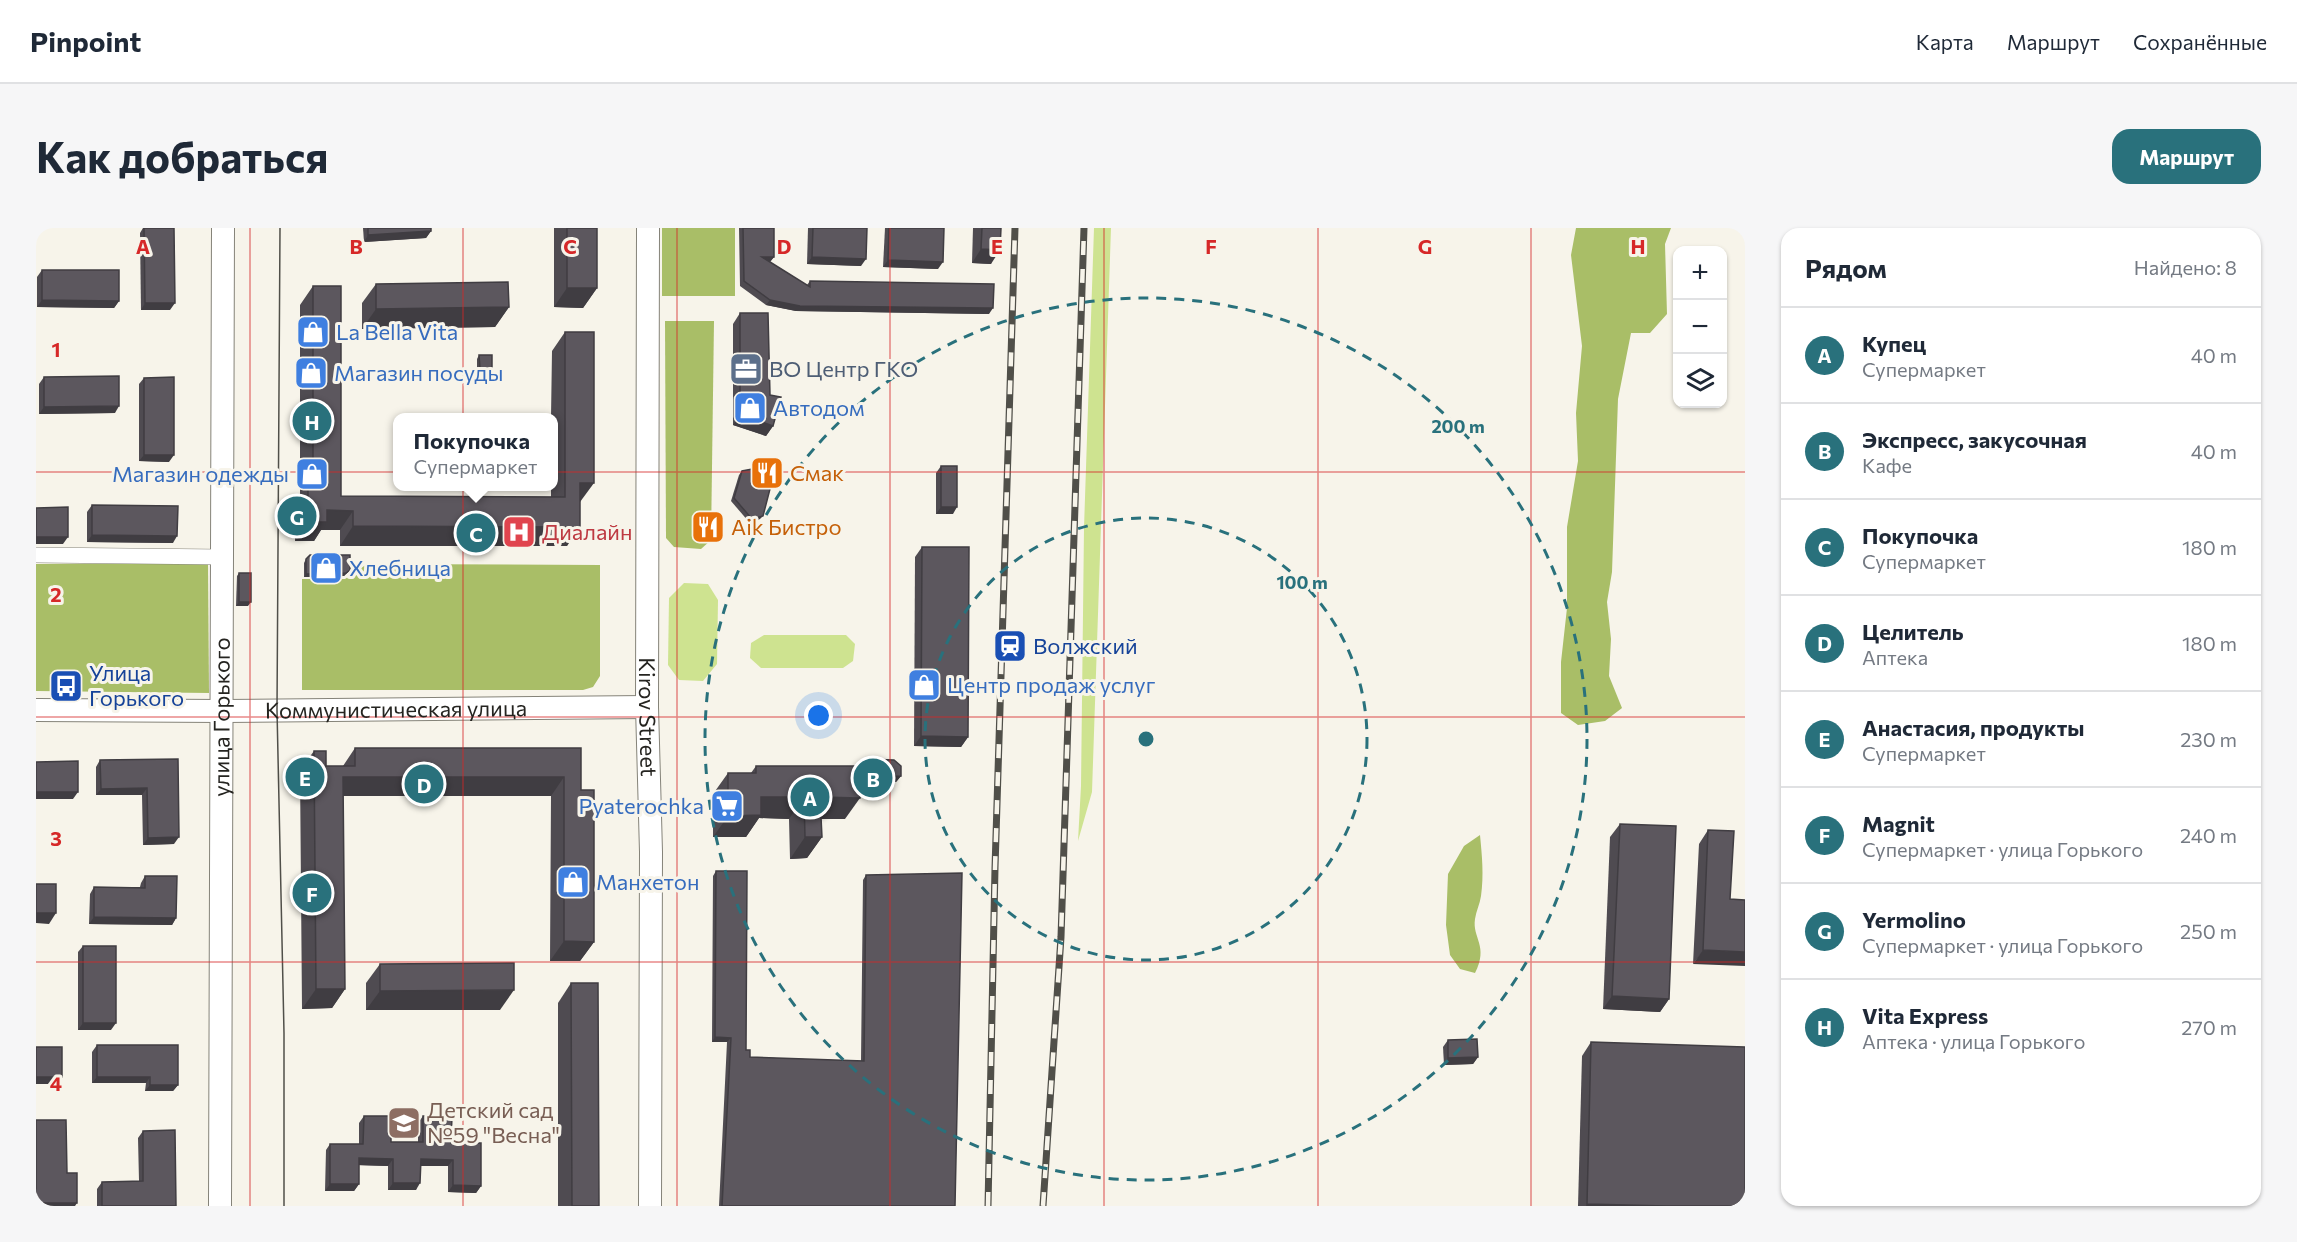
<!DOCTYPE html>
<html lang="ru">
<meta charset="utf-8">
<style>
:root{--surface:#fff;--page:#f6f6f7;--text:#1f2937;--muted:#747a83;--line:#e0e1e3;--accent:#29717c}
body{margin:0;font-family:Commissioner,sans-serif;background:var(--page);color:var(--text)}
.controls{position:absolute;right:18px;top:18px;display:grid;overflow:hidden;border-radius:12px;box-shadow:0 2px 4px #0004}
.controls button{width:54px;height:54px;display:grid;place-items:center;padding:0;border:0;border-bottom:2px solid var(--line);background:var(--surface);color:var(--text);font:30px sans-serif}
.you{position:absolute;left:783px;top:488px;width:21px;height:21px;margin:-15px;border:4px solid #fff;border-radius:50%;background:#1a73e8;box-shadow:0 0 0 9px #1a73e833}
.badge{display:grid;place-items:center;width:39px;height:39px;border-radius:50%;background:var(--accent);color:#fff;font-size:20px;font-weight:700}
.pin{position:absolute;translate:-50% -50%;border:3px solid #fff;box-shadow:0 2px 6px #0006}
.popup{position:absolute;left:357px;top:185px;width:165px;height:78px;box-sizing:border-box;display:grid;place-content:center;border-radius:12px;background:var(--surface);filter:drop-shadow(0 2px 4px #0005);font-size:20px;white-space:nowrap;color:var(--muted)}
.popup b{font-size:22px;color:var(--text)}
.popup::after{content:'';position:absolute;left:50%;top:100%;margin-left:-12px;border:12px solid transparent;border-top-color:var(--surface)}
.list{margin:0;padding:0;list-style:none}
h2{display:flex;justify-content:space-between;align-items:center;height:78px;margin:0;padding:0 24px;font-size:26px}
h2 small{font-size:20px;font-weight:400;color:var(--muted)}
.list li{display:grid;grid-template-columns:39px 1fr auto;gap:18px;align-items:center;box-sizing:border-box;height:96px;padding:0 24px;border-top:2px solid var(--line)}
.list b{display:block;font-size:22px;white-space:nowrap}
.list p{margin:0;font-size:20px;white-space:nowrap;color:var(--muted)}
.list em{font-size:20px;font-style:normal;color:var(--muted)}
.icon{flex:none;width:33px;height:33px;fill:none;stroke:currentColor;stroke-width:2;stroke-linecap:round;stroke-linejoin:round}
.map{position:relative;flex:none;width:1709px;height:978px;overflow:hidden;border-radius:18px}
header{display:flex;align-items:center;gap:36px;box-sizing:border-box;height:84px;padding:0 30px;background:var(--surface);border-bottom:2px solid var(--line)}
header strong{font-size:28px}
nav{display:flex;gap:33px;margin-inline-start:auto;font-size:21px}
.intro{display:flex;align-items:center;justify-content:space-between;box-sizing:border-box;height:144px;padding:0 36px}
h1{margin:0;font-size:42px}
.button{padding:15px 27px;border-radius:18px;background:var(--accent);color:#fff;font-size:21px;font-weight:700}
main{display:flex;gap:36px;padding:0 36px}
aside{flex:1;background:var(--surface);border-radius:18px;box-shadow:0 2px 4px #0004}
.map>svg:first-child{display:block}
</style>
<header>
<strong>Pinpoint</strong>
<nav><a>Карта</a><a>Маршрут</a><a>Сохранённые</a></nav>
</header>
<div class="intro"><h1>Как добраться</h1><a class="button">Маршрут</a></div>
<main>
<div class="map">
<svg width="1709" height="978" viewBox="0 0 1709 978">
<rect width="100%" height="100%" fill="#f7f4ea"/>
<g fill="#cee390">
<path d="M1058,0H1075L1056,564L1042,613L1045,558L1048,300Z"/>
<path d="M648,355L672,356L682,372L681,436L667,453L643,452L632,437L633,370Z"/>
<path d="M728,407H810L819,416L817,433L807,440H725L714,430L715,415Z"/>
</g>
<g fill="#a9be67">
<rect x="626" y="0" width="73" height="68"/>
<path d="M1540,0H1635L1629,16L1631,86L1614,105H1595L1582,171L1576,344L1571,374L1575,411L1573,448L1586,480L1569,493L1542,497L1525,485V434L1531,380V299L1542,233L1540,185L1546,118L1535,27Z"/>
<path d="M629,93H678L675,312L665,321L638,319L630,310Z"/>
<path d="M172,335L173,465L0,463V336Z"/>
<path d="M331,336L564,337V448L557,459L547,462H266V351H309Z"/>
<path d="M1444,607C1446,628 1448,647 1445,668C1444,676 1440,683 1439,691C1436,710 1453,718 1439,745L1424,741L1414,727L1410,697L1412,646L1428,618Z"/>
</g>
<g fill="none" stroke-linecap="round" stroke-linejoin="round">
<g stroke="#858379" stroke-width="16">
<path id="street" d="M0,327L187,329"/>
</g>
<g stroke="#858379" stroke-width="24">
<g id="secondary">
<path id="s1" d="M612,0L611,479L615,624L614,978"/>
<path id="s2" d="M0,482L187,483L611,479"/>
<path id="s3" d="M184,978L187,0"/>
</g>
</g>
<use href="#street" stroke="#fff" stroke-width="15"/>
<use href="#secondary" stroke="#fff" stroke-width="22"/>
<path stroke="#504f49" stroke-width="1.5" d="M244,0L241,482L248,805V978"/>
<g stroke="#504f49" stroke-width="7">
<g id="rail">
<path d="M952,978L959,640L979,0"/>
<path d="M1007,978L1025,709L1048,0"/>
</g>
</g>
<use href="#rail" stroke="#f7f4ea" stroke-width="4.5" stroke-dasharray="14" stroke-linecap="butt"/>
</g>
<g fill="#4f4b51">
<path d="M107,0H138L134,82H105L104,5Z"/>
<path d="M327,0H395V3L390,10L328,14Z"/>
<path d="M518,0H561V60L547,80L518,79Z"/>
<path d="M703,0H738V29L734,34L771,57L774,53L953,86L760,83L730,77L704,58Z"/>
<path d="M772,0H831L825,38L771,36Z"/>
<path d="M849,0H908L902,41L847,39Z"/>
<path d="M937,0H965L955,36L936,35Z"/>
<path d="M6,42L83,73L78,80L1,79V49Z"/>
<path d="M340,56L473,79L459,99L326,101V75Z"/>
<path d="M277,58L305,268L515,269V258H518V189H515L516,123L529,104L544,274L531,318H304V302H285L278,313H259V275L264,268V77Z"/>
<path d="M704,85L737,198L730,208L697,197V96Z"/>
<path d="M443,127L456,140L454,144H441V131Z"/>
<path d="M8,149L79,185L3,186V156Z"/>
<path d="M108,150L133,234L103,233V156Z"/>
<path d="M905,238L917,286H900V245Z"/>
<path d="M706,243L724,291L713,294L695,273L703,247Z"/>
<path d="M56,277L137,315L51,314V284Z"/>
<path d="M886,319L932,509L925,519L878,518L879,329Z"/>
<path d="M270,331L314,342L308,348L268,349V335Z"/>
<path d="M203,345L212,378H200L201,348Z"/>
<path d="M319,520H545V562L558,714L544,733H514L515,568H307L309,761L296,780L266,781L264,542L278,523L290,538H307Z"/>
<path d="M142,531L138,616L107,617L106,567H60V539L64,532Z"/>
<path d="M830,531L865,548L860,554L826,555L825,538Z"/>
<path d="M720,538L809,591H785L786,609L771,630L754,631L753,591L723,590L710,609H677V566L692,545H715Z"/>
<path d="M1584,596L1633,771L1624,784L1567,781L1574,609Z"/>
<path d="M1672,602L1694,671L1709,672L1657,736L1663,616Z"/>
<path d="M680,643L710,822L714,829L825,833L827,652L830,647L919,978H683L691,814H676L677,648Z"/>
<path d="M109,648L140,690L136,697L53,696L54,666L58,659H104L105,655Z"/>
<path d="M47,718L75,802H42V724Z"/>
<path d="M344,736L464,782H330V755Z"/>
<path d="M535,755L563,978H522V775Z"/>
<path d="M1412,812L1442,829L1437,836L1408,837L1407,819Z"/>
<path d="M1555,814L1709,978H1542L1546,828Z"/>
<path d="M61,817L142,857L137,863H109L110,855H56V824Z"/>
<path d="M328,888L355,914H382V895L387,888L415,915L445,958L440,965L412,964V938H385L380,962H352V938L323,937V956L318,963H289L290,922L294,916H323V895Z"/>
<path d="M107,903L140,978H61V961L66,954L103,953L102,910Z"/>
</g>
<g fill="#403d42">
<path d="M395,3L390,10L328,14L332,7Z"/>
<path d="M945,21L964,22L955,36L936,35Z"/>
<path d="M726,29H738L733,35Z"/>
<path d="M776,29L830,31L825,38L771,36Z"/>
<path d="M852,32L907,34L902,41L847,39Z"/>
<path d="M531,60H561L547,80L518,79Z"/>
<path d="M6,72L83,73L78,80L1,79Z"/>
<path d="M734,72L957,80L953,86L760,83L730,77Z"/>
<path d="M109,75H139L134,82H105Z"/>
<path d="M473,79L459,99L326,101L340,81Z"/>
<path d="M456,140L454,144H441L444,141Z"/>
<path d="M83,178L79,185L3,186L8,179Z"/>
<path d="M704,186L737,198L730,208L697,197Z"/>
<path d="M108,227H138L133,234L103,233Z"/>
<path d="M544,255H558L544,274Z"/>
<path d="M905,279H921L917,286H900Z"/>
<path d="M291,282L317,283L304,302H285L278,313H259L272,294Z"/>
<path d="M727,288L724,291L713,294L716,291Z"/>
<path d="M317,298L544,299L531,318H304Z"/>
<path d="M56,307L141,308L137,315L51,314Z"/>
<path d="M0,309H32L27,316H0Z"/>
<path d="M314,342L308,348L268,349L270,346Z"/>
<path d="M203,374H215L212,378H200Z"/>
<path d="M885,508L932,509L925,519L878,518Z"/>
<path d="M865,548L860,554L826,555L831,549Z"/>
<path d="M307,549H528L515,568H293Z"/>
<path d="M111,560L106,567H60L65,561Z"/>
<path d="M0,564H42L37,571H0Z"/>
<path d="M725,569H768L753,591L723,590L710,609H677L692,588Z"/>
<path d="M784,569L824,570L809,591H769Z"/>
<path d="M143,609L138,616L107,617L112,610Z"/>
<path d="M769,609H786L771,630L754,631Z"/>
<path d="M0,685H20L13,696L0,695Z"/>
<path d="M58,689L140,690L136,697L53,696Z"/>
<path d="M528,713L558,714L544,733H514Z"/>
<path d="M1667,722L1709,724V738L1657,736Z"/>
<path d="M280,761H309L296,780L266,781Z"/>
<path d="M478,762L464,782H330L344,763Z"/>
<path d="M1576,768L1633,771L1624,784L1567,781Z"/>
<path d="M47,795H80L75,802H42Z"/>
<path d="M679,809L695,810L691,814H676Z"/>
<path d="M1442,829L1437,836L1408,837L1412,830Z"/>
<path d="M0,849H26L22,856H0Z"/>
<path d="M61,849H114L110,855H56Z"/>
<path d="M114,857H142L137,863H109Z"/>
<path d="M323,930L357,931L352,938L318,937Z"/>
<path d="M385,931L417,932L412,938H380Z"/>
<path d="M357,955H384L380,962H352Z"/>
<path d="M294,956H323L318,963H289Z"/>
<path d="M417,957L445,958L440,965L412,964Z"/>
<path d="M0,975H41L39,978H0Z"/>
<path d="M1551,976L1630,978H1550Z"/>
</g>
<g fill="#5c575e" stroke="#403d42" stroke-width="1.5">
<path d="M108,0H138L139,75H109Z"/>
<path d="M332,0H395V3L332,7Z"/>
<rect x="531" y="0" width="30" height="60"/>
<path d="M707,0H738V29H726L774,59V53L958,56L957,80L764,78L734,72L708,53Z"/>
<path d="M777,0H831L830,31L776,29Z"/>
<path d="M853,0H908L907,34L852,32Z"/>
<path d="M946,0H965L964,22L945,21Z"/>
<path d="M6,42H83V73L6,72Z"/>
<path d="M472,54L473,79L340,81V56Z"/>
<path d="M277,58H305V268L529,269V104H558V255H544V299L317,298V283L291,282V294H272V256H277Z"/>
<path d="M704,85H732L734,167L745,169L737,198L704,186Z"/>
<path d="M443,127H456V140L444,141Z"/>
<path d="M83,148V178L8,179V149Z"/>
<path d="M138,149V227H108V150Z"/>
<rect x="905" y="238" width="16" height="41"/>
<path d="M716,241L734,261L727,288L716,291L698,270L706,243Z"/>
<path d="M56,277L142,278L141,308L56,307Z"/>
<path d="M32,279V309H0V280Z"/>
<path d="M886,319H933L932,509L885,508Z"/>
<path d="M274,327H314V342L310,345L270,346V331Z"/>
<rect x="203" y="345" width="12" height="29"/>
<path d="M319,520H545V562H558V714L528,713V549H307L309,761H280L278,523H290V538H319Z"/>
<path d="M142,531L143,609L112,610L111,560L65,561L64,532Z"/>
<path d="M830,531L858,532L865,538V548L831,549Z"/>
<path d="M42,533V564H0V534Z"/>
<path d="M720,538H824V570L784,569L786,609H769L768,569H725V587L692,588V545H720Z"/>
<path d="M1584,596L1640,598L1633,771L1576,768Z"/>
<path d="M1672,602L1698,603L1694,671L1709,672V724L1667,722Z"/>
<path d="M680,643H711L710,822H714V829L828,833L830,647L926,645L919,978H686L695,810L679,809Z"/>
<path d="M109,648H141L140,690L58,689V659L109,660Z"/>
<rect x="0" y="656" width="20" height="29"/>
<rect x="47" y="718" width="33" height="77"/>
<path d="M478,735V762L344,763V736Z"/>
<path d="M535,755H562L563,978H536Z"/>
<path d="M1441,811L1442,829L1412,830V812Z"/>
<path d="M1555,814L1709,819V978H1630L1551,976Z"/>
<path d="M61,817H142V857H114V849H61Z"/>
<rect x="0" y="819" width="26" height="30"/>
<path d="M328,888H355V914H387V888H416L415,915H445V958L417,957V932L385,931L384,955H357V931L323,930V956H294V916H327Z"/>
<path d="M0,892H30L31,945H41V975H0Z"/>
<path d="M139,902L140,978H66V954L107,953V903Z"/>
</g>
<path fill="none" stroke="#d62828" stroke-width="1.5" stroke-opacity="0.55" d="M214,0V978M427,0V978M641,0V978M854,0V978M1068,0V978M1282,0V978M1495,0V978M0,244H1709M0,489H1709M0,734H1709"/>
<g fill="none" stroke="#29717c" stroke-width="3" stroke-dasharray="10 8">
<circle cx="1110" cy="511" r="221"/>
<circle cx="1110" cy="511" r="441"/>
</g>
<defs>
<g id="shop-square" transform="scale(1.725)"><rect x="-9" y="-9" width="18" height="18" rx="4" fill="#3f7fe0" stroke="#f7f4ea"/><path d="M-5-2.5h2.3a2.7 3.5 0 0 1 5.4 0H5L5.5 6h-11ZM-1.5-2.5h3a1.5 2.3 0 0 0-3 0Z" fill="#fff"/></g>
<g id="office-square" transform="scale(1.725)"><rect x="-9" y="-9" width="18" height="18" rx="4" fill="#5c6f8a" stroke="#f7f4ea"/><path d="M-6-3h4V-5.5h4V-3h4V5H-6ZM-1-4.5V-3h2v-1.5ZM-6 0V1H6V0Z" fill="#fff"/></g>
<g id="restaurant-square" transform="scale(1.725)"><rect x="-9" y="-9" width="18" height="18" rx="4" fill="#e8710a" stroke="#f7f4ea"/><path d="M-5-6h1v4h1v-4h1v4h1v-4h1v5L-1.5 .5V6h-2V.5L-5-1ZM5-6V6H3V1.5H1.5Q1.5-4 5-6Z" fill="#fff"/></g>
<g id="hospital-square" transform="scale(1.725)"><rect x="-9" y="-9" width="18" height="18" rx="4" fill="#e0444e" stroke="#f7f4ea"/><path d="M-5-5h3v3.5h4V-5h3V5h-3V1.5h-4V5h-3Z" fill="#fff"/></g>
<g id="station-square" transform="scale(1.725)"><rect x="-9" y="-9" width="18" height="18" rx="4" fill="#1a4fb4" stroke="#f7f4ea"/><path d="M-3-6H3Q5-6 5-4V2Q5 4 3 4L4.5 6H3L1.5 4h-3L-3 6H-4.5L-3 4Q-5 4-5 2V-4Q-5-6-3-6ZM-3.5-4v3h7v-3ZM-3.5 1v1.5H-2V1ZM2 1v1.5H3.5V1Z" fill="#fff"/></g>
<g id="bus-square" transform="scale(1.725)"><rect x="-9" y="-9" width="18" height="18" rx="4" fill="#1a4fb4" stroke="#f7f4ea"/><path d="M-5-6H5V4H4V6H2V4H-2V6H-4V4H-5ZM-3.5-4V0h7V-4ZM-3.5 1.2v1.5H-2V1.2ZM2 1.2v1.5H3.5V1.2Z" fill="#fff"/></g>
<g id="supermarket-square" transform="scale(1.725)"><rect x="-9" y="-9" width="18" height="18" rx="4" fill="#3f7fe0" stroke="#f7f4ea"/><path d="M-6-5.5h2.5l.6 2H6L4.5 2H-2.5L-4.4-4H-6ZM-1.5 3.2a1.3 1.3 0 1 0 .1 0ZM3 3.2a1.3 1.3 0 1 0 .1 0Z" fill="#fff"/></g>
<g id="school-square" transform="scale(1.725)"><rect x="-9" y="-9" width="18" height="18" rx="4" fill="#8d6e63" stroke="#f7f4ea"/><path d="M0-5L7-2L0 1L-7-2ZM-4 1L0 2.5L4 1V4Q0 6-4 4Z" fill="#fff"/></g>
</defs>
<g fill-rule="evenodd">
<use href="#shop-square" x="277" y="104"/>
<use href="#office-square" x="710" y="141"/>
<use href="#shop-square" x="275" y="145"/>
<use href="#shop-square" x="714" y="180"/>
<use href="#restaurant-square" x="731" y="245"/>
<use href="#shop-square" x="276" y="246"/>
<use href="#restaurant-square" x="672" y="299"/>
<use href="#hospital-square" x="483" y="304"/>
<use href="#shop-square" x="290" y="340"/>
<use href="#station-square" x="974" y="418"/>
<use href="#shop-square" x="888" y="457"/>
<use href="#bus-square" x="30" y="458"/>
<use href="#supermarket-square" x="691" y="578"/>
<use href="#shop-square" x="537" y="654"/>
<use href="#school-square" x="368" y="895"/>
</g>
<g text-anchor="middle" stroke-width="6" stroke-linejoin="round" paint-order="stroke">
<g font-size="22" fill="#366cbe" stroke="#f7f4ea" text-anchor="start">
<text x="300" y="112">La Bella Vita</text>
<text x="298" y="153">Магазин посуды</text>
<text x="737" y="188">Автодом</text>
<text x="253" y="254" text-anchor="end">Магазин одежды</text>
<text x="313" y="348">Хлебница</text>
<text x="911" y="465">Центр продаж услуг</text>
<text x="668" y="586" text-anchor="end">Pyaterochka</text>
<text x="560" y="662">Манхетон</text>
</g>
<g font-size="22" fill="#4e5e75" stroke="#f7f4ea" text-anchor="start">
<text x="733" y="149">ВО Центр ГКО</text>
</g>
<g font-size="22" fill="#c56008" stroke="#f7f4ea" text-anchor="start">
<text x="754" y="253">Смак</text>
<text x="695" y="307">Aik Бистро</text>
</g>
<g font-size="22" fill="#be3a42" stroke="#f7f4ea" text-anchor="start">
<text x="506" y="312">Диалайн</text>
</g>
<g font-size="22" fill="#164399" stroke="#f7f4ea" text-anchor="start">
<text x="997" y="426">Волжский</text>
<text x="53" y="453">Улица<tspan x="53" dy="25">Горького</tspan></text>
</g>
<g font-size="22" fill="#252420" stroke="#f7f4ea">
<text dy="8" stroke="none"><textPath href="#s2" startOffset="360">Коммунистическая улица</textPath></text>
<text dy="8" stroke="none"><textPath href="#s3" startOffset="489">улица Горького</textPath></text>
<text dy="8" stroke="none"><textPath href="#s1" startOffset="489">Kirov Street</textPath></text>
</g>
<g font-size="22" fill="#785e54" stroke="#f7f4ea" text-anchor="start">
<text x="391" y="890">Детский сад<tspan x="391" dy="25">№59 "Весна"</tspan></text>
</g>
</g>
<g font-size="20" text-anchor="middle" font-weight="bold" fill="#d62828" stroke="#f7f4ea" stroke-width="6" stroke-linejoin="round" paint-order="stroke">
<text x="107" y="26">A</text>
<text x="320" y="26">B</text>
<text x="534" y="26">C</text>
<text x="748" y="26">D</text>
<text x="961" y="26">E</text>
<text x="1175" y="26">F</text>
<text x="1389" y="26">G</text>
<text x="1602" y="26">H</text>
<text x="20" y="129">1</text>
<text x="20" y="374">2</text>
<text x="20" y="618">3</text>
<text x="20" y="863">4</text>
</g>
<circle cx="1110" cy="511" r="9" fill="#29717c" stroke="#f7f4ea" stroke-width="3"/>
<g font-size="18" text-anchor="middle" font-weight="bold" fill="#29717c" stroke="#f7f4ea" stroke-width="6" stroke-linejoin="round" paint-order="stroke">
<text x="1422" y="205">200 m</text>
<text x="1266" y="361">100 m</text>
</g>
</svg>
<div class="controls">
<button>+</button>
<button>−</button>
<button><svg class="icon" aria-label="layers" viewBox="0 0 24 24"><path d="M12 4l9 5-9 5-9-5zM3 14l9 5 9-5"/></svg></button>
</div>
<div class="you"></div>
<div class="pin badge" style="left:774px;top:569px">A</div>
<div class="pin badge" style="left:837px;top:550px">B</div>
<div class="pin badge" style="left:440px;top:305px">C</div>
<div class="popup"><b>Покупочка</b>Супермаркет</div>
<div class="pin badge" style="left:388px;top:556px">D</div>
<div class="pin badge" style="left:269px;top:549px">E</div>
<div class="pin badge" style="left:276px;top:665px">F</div>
<div class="pin badge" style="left:261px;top:288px">G</div>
<div class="pin badge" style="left:276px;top:193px">H</div>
</div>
<aside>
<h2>Рядом<small>Найдено: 8</small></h2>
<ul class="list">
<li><span class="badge">A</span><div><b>Купец</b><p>Супермаркет</p></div><em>40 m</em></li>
<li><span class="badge">B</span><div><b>Экспресс, закусочная</b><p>Кафе</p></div><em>40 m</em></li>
<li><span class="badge">C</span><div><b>Покупочка</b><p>Супермаркет</p></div><em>180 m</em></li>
<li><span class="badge">D</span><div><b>Целитель</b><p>Аптека</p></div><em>180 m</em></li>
<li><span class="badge">E</span><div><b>Анастасия, продукты</b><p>Супермаркет</p></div><em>230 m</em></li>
<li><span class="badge">F</span><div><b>Magnit</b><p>Супермаркет · улица Горького</p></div><em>240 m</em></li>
<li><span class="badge">G</span><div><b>Yermolino</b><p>Супермаркет · улица Горького</p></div><em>250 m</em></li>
<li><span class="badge">H</span><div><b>Vita Express</b><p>Аптека · улица Горького</p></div><em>270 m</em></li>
</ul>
</aside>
</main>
